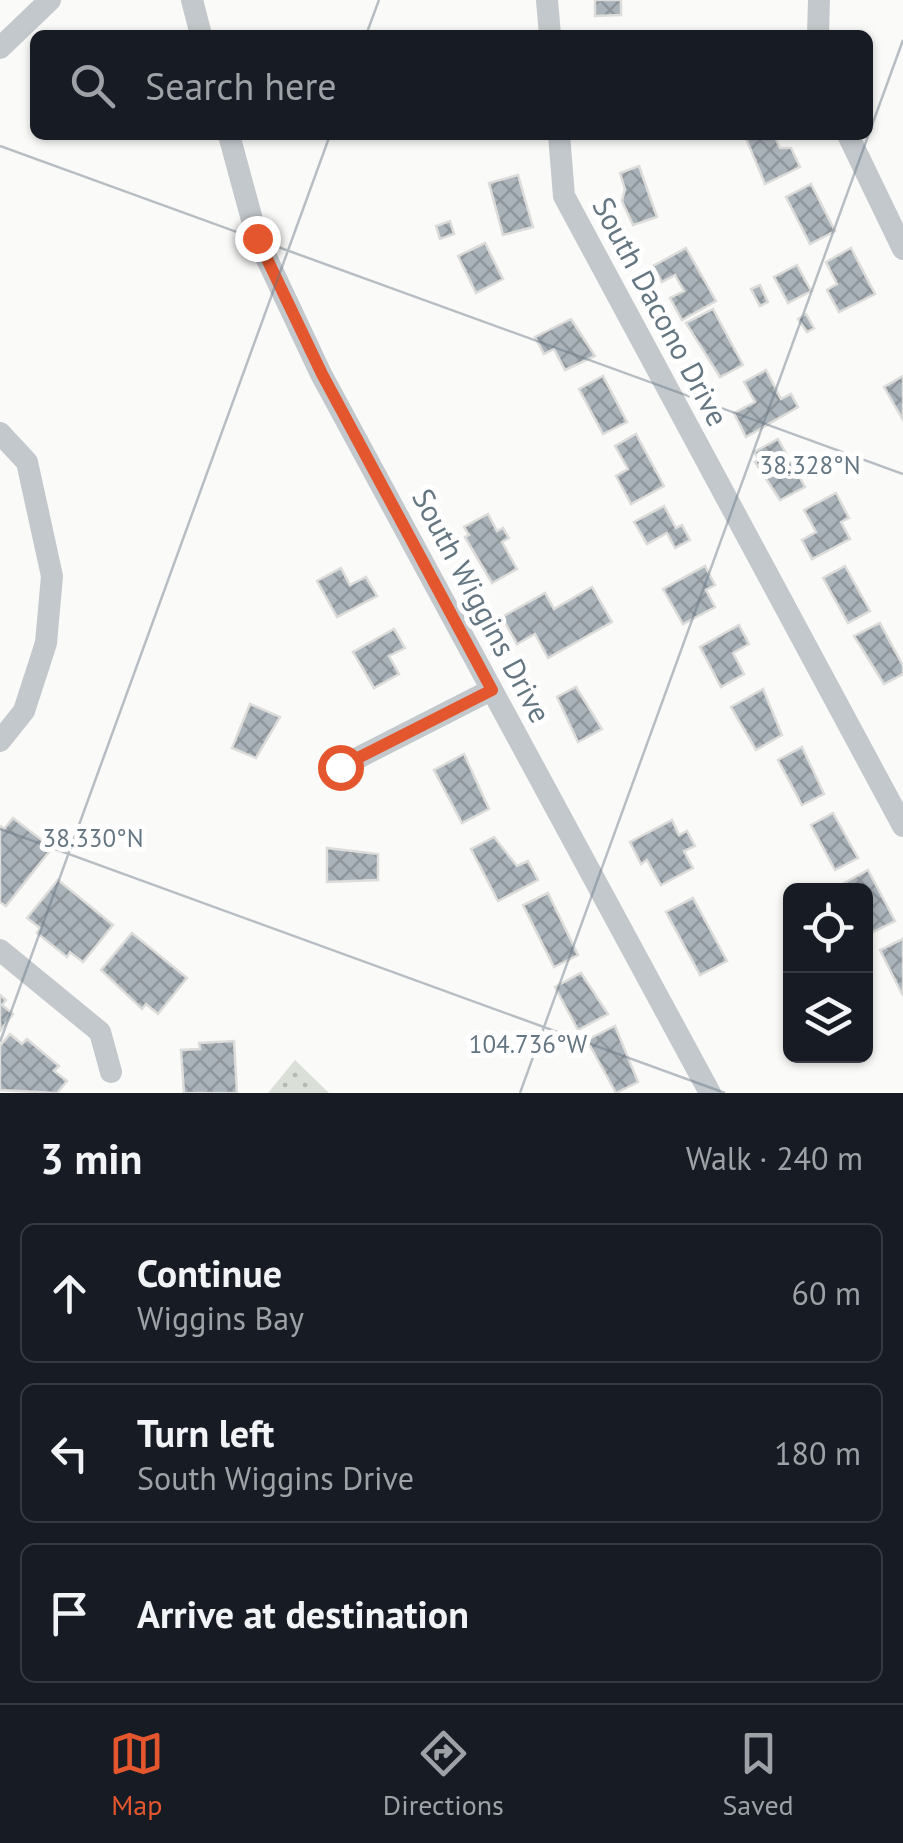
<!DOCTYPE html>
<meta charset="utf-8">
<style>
:root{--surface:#171b24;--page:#20242c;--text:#f1f3f6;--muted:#9ea1a6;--line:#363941;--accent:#e4572e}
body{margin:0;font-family:"PT Sans",sans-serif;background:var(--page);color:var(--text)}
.controls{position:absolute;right:30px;bottom:30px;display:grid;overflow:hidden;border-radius:15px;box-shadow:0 2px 8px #0004}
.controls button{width:90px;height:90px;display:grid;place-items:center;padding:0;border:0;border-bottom:2px solid var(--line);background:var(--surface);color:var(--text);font:50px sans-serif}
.stop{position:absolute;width:30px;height:30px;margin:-22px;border:8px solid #e4572e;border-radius:50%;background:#fff}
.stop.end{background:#e4572e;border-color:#fff;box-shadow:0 2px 10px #0008}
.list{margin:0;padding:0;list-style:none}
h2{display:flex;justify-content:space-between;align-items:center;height:130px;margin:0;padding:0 40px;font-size:42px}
h2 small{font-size:32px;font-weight:400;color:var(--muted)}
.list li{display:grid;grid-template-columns:65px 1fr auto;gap:30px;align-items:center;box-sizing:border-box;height:140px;margin:0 20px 20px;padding:0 20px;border:2px solid var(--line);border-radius:15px}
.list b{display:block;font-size:38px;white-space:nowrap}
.list p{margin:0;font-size:32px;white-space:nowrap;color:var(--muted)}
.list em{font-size:32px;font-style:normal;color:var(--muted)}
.icon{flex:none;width:55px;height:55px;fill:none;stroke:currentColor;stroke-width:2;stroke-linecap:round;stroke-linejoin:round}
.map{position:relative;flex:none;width:903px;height:1093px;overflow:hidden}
.search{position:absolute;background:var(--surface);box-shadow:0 2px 8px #0004;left:30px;right:30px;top:30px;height:110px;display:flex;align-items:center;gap:25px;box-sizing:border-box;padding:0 35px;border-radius:15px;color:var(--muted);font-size:38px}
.sheet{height:610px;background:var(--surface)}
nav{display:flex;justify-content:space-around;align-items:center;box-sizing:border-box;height:140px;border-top:2px solid var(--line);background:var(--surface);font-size:28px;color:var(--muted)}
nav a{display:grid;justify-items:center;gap:5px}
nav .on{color:var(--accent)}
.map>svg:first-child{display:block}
</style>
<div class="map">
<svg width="903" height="1093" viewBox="0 0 903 1093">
<defs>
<pattern id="grass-dots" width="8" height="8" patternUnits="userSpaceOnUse" patternTransform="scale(2.5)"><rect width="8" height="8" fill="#dadfd7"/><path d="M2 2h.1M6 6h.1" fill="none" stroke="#b4b9b4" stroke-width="1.8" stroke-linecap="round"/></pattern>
<pattern id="building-cross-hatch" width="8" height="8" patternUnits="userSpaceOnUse" patternTransform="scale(2.5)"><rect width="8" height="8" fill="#aab3b9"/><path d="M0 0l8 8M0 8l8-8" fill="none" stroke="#8e969c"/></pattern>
</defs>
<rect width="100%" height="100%" fill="#fafaf8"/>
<path fill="url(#grass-dots)" d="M295,1060L329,1093H268Z"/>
<g fill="url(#building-cross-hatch)" stroke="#dcdcda" stroke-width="2.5">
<path d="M595,0H621V15L595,16Z"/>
<path d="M774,135L780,148H791L800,167L765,184L745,136Z"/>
<path d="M639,166L657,217L633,225L622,201L625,189L620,173Z"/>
<path d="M518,175L533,227L503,235L489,183Z"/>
<path d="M811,184L835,231L810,244L786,197Z"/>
<path d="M450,221L454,234L440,239L436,226Z"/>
<path d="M485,243L503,279L476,293L458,256Z"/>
<path d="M686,248L716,301L682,320L670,298L684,291L675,275L662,282L653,266Z"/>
<path d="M851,248L875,294L839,312L827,290L837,284L826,262Z"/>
<path d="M797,265L811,291L788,303L774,277Z"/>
<path d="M760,285L768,302L760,306L751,289Z"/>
<path d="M713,309L743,365L720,377L686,323Z"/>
<path d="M806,314L814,328L807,332L798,319Z"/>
<path d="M571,319L595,356L565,370L554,349L544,354L535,337Z"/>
<path d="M766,370L781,399L791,394L798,407L746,437L734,413L755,402L744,382Z"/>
<path d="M603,376L627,422L603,434L579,389Z"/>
<path d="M903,376V420L884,387Z"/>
<path d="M636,434L664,486L631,504L616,476L628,469L615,446Z"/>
<path d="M778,439L805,487L780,500L755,462L759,460L754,452Z"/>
<path d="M836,493L849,518L841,522L850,539L812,559L802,540L816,532L804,510Z"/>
<path d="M664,506L676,528L682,525L690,540L675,548L667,533L647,544L634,522Z"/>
<path d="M488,514L497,531L503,528L509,538L502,542L517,569L492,583L465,537L469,535L464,527Z"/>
<path d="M705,566L715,585L706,590L715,607L683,624L663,589Z"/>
<path d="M845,566L870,611L848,623L823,578Z"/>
<path d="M341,568L350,585L366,577L377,596L337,617L317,581Z"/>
<path d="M592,587L612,622L548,658L535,634L517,644L502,617L545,593L554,609Z"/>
<path d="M880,623L903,666V674L884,684L854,636Z"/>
<path d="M739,625L749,644L733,653L744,674L721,687L700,647Z"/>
<path d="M394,629L405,648L389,656L399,674L374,688L353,652Z"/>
<path d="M576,687L602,729L578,742L557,697Z"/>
<path d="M763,689L782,735L756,750L731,707Z"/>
<path d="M250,704L280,717L256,758L232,748Z"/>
<path d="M802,747L824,794L802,805L778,760Z"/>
<path d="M464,754L489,809L462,823L434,770Z"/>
<path d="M833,813L858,858L835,870L811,825Z"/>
<path d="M13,818L52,848L6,906L0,902V826L4,829Z"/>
<path d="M672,820L679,835L687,831L695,846L684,851L693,868L661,885L647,860L641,864L630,842Z"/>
<path d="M494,837L517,866L528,861L538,880L498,901L471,849Z"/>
<path d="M327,848L378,854V880L327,882Z"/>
<path d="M868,870L895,921L871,933L866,924V891H848L844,883Z"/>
<path d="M58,880L113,925L83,962L70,952L67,957L37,933L40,928L27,918Z"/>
<path d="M548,893L578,955L554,967L523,905Z"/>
<path d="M693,898L727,961L700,975L666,912Z"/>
<path d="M132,933L187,978L158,1014L146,1004L142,1009L101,970Z"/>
<path d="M903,939V996L880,950Z"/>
<path d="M581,973L608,1014L578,1030L555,987Z"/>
<path d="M0,995L6,1000L2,1005L13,1014L0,1031Z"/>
<path d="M615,1026L638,1082L616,1093L587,1040Z"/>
<path d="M10,1034L22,1044L27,1039L59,1066L54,1071L67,1081L57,1093L0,1090V1046Z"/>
<path d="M234,1041L237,1093H184L181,1050L200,1049L199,1043Z"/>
</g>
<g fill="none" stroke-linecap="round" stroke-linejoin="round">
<g stroke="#c3c8cc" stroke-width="22">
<path d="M192,0L201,35"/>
<path d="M547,0L550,35"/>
<path d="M818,35L819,0"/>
<path d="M0,48L50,0"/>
<path d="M229,135L257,238L321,374L710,1093"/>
<path d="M559,135L564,196L903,826"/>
<path d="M848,135L903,249"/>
<path d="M0,433L27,462L52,576L46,643L24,711L0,741"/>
<path d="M340,767L491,690"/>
<path d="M0,950L100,1032L111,1072"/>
</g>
</g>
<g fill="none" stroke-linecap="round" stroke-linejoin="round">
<path stroke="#e4572e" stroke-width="12" d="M257,238L322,374L492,690L340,767"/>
</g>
<path fill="none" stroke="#657683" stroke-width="2.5" stroke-opacity="0.45" d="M366,35L379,0M0,146L903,474M0,829L725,1093M0,1042L330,135M520,1093L903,40"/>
<g text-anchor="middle" stroke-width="10" stroke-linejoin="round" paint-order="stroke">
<g font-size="30" fill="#657683" stroke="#fff">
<text transform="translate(660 312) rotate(62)" y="10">South Dacono Drive</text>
<text transform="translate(481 606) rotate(62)" y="10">South Wiggins Drive</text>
</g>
</g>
<g font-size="25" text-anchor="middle" fill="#657683" stroke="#fff" stroke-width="10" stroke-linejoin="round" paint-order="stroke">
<text x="810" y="474">38.328°N</text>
<text x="93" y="847">38.330°N</text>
<text x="528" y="1053">104.736°W</text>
</g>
</svg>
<div class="controls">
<button><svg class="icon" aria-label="locate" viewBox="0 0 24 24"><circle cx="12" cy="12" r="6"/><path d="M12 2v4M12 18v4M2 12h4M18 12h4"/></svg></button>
<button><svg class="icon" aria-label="layers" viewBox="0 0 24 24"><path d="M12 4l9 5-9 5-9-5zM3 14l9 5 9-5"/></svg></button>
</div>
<div class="stop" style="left:340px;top:767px"></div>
<div class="stop end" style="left:257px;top:238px"></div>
<div class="search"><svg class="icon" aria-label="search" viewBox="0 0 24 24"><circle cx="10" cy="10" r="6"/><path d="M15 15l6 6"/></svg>Search here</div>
</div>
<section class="sheet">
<h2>3 min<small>Walk · 240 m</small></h2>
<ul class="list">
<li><svg class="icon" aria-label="ahead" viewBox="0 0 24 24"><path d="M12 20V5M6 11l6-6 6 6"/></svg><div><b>Continue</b><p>Wiggins Bay</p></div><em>60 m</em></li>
<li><svg class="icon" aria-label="left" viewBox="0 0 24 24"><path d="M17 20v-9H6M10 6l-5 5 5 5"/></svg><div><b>Turn left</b><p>South Wiggins Drive</p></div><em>180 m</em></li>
<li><svg class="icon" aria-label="arrive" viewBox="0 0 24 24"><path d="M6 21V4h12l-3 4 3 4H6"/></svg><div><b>Arrive at destination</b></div></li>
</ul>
</section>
<nav>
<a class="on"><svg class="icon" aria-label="map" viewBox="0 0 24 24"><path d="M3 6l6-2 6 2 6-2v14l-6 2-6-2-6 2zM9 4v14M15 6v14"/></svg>Map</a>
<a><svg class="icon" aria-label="directions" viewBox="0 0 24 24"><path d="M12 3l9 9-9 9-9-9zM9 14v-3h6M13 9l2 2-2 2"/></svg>Directions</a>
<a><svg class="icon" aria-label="saved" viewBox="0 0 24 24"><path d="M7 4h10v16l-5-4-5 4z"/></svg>Saved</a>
</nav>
